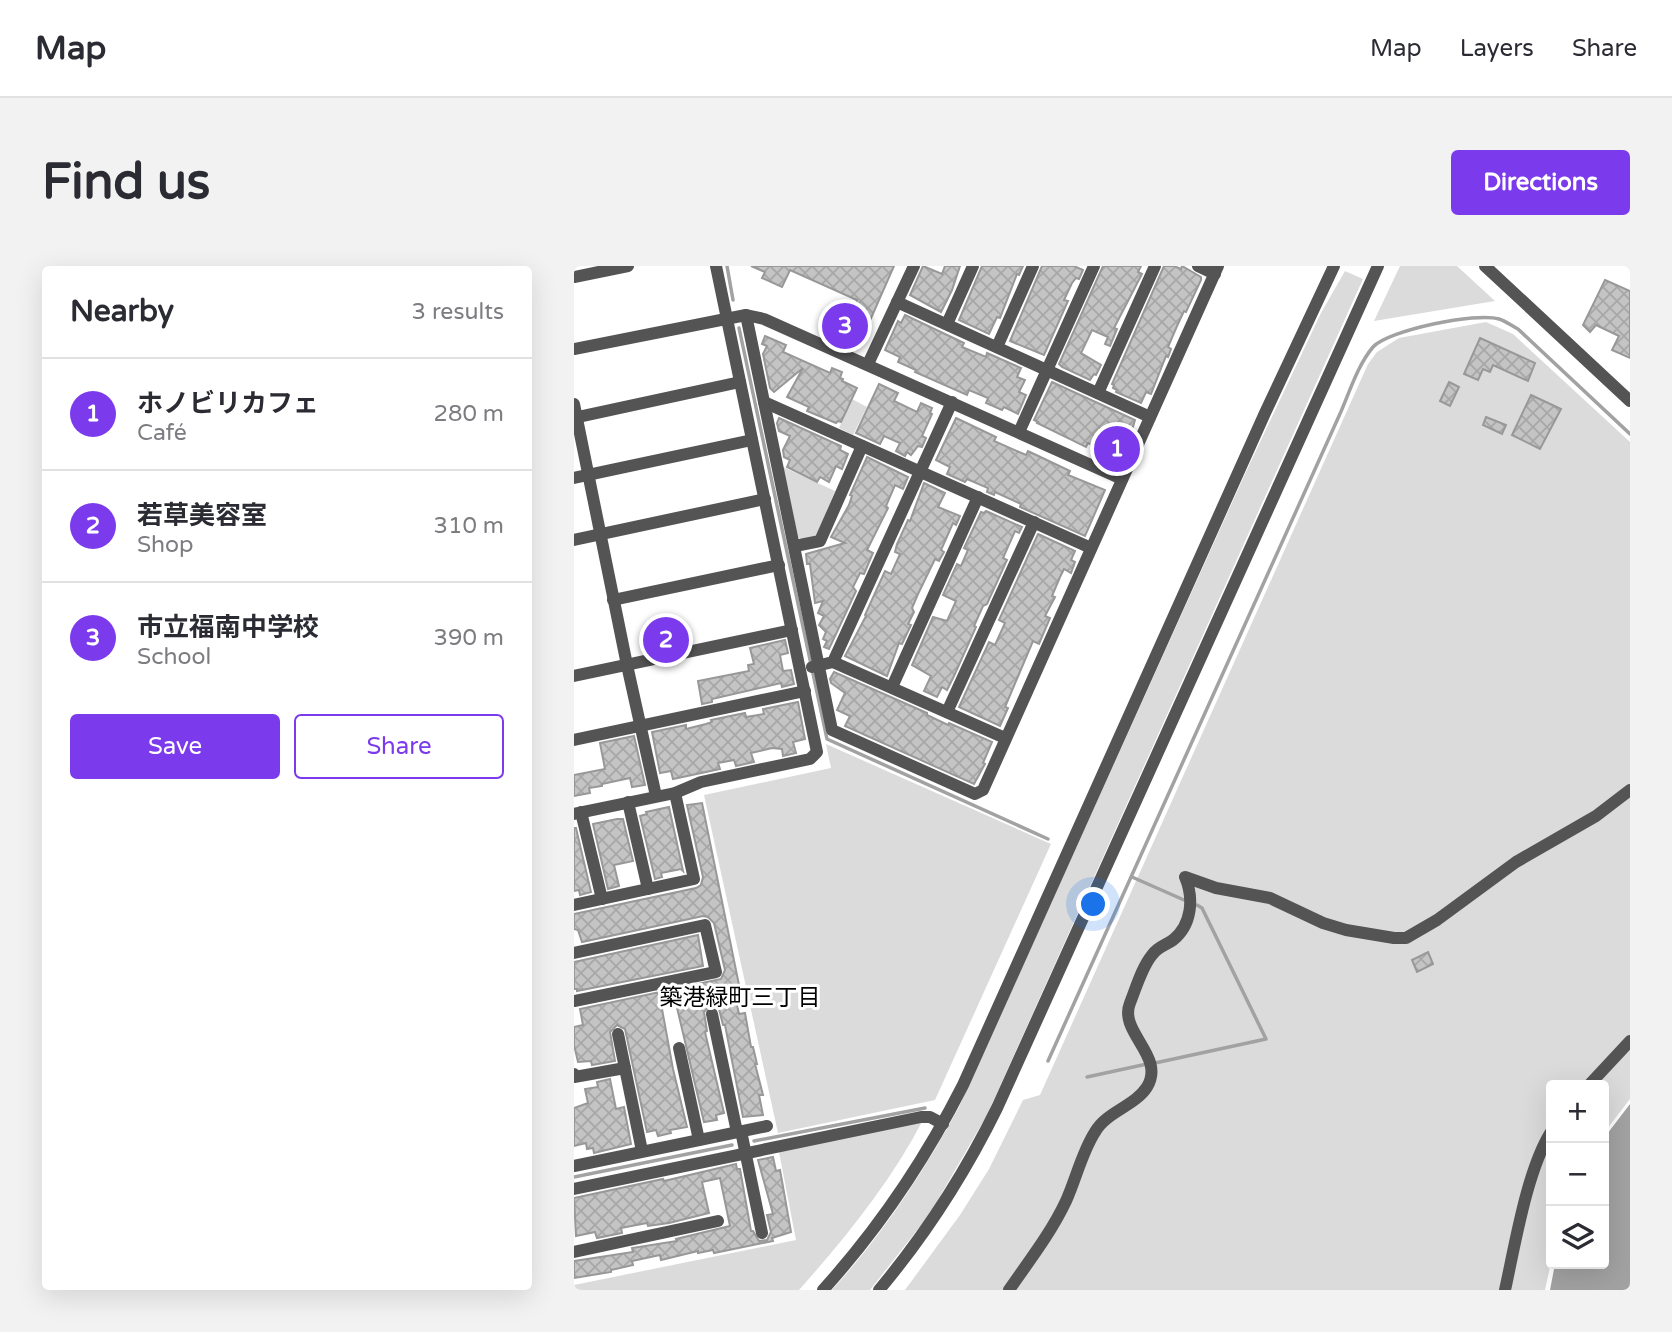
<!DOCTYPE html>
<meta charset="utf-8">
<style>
:root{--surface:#fff;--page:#f2f2f3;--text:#2b2b33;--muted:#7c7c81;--line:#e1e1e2;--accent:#7c3aed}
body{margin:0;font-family:"Varela Round","Noto Sans JP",sans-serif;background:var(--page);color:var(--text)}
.controls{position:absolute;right:21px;bottom:21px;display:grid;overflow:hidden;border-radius:7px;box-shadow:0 7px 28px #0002}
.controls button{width:63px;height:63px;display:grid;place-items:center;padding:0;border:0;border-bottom:2px solid var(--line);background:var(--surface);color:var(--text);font:35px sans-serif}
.you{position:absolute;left:520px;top:639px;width:24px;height:24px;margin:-18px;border:5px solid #fff;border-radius:50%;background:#1a73e8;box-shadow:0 0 0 10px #1a73e833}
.badge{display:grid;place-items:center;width:46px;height:46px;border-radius:50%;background:var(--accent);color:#fff;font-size:23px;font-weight:700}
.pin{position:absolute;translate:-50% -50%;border:4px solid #fff;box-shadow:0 2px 7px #0006}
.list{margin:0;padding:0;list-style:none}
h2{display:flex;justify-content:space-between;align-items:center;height:91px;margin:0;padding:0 28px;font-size:30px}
h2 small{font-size:23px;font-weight:400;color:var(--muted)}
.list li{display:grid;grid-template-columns:46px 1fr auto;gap:21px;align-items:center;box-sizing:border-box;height:112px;padding:0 28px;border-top:2px solid var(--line)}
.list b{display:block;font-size:26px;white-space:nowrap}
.list p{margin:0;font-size:23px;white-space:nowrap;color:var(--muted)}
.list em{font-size:23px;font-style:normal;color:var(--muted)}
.actions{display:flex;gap:14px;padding:21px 28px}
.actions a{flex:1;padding:16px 0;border:2px solid var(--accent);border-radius:7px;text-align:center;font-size:24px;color:var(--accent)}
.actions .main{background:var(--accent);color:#fff}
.icon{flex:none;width:38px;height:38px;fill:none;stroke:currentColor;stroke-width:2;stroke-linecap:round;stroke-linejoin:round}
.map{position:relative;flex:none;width:1056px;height:1024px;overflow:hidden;border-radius:7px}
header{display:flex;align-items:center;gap:42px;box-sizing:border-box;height:98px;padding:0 35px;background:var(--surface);border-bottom:2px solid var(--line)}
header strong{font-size:33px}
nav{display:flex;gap:38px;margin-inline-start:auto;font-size:24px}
.intro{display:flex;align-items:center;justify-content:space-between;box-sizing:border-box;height:168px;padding:0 42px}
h1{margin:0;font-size:49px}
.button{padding:18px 32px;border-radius:7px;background:var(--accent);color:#fff;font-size:24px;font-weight:700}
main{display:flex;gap:42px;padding:0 42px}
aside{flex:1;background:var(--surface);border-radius:7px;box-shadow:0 7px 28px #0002}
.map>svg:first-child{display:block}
</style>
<header>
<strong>Map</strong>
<nav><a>Map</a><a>Layers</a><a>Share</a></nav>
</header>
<div class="intro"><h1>Find us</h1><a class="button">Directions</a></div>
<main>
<aside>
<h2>Nearby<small>3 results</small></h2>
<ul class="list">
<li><span class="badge">1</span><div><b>ホノビリカフェ</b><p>Café</p></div><em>280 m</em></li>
<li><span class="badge">2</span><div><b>若草美容室</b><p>Shop</p></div><em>310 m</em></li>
<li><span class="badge">3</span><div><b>市立福南中学校</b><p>School</p></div><em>390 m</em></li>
</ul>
<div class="actions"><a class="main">Save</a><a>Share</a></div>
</aside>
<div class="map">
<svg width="1056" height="1024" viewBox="0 0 1056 1024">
<defs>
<pattern id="building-cross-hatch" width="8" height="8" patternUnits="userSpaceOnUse" patternTransform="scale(1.75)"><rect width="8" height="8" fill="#c4c4c4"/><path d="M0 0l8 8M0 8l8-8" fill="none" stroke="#a7a7a7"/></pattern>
</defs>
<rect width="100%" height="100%" fill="#fff"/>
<g fill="#dbdbdb">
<path d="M826,0H883L921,35L800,55Z"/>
<path d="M771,5L789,13L413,849L355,949L296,1024H258C309,968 349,907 385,841L671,208L747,47Z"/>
<path d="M912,56L939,68L1056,176V833L1030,867V819H977V996L971,1024H331L386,949L415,903L449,834L466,829L794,98L803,86L825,72Z"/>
<path d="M278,133L293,141L279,169L265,162Z"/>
<path d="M209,201L261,225L242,271L229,274L224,271Z"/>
<path d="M252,478L477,578L361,834L204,867L130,529L257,502Z"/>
<path d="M349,854C316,917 272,971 225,1024H0V1019L222,974L205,886Z"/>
</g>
<path fill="#a2a2a2" d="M1056,838V1024H976L981,998H1030V872Z"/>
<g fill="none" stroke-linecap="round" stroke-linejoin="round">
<g stroke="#a2a2a2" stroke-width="3.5">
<path d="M153,0L159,34"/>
<path d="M165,62L253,473L474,573"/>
<path d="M558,611L610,634"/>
<path d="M474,795L765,150C775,128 783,100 799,81C815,64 902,46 925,53C932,55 938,60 944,63L1056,168"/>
<path d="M581,797L692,773L628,642L623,639"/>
<path d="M513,811L573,798"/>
<path d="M180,875L351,842"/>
<path d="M0,911L158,879"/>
</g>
</g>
<g fill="url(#building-cross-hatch)" stroke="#989898" stroke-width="2">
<path d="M177,0H320L291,66L272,57L283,34L216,4L208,21L188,12L191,6Z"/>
<path d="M349,0L368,8L371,0H386L378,24L367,46L336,29Z"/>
<path d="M408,0H449L445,9L443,8L426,52L423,51L415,68L385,54Z"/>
<path d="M468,0H500L509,4L505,13L502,12L498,17L490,34L494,35L470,89L436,75Z"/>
<path d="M529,0H567L564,6L568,8L540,62L543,63L536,80L531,78L534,71L518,64L507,87L527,99L522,109L520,108L516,114L488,101L485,98Z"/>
<path d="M590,0H600L607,3L608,0L627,11V14L612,46L610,45L603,60L594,81L597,83L594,91L592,90L577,128L572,126L567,137L542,126L543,124L539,122L540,119L538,118Z"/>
<path d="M1031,14L1056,25V92L1038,84L1045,70L1022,59L1016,66L1009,59Z"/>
<path d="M331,49L390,77L388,81L412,91L413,87L447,102L443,111L451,114L445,126L452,129L444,148L430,141L428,144L412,137L414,132L395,124L393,129L341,106L342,104L324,96L326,91L311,84L324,55L327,57Z"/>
<path d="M191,70L212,79L209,86L256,107L258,102L268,106L266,112L269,113L268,115L283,122L267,156L264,155L262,157L233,145L235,141L213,131L229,102L200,126L196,122L189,88L193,80L188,78Z"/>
<path d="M906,72L961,97L954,115L919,99L916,106L909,103L904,114L890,108Z"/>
<path d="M478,116L561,154L557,167L555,166L551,172L543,190L514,177L512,181L463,157L464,156L460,154Z"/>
<path d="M875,116L885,121L876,140L866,135Z"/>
<path d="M305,118L324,127L320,135L343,146L347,137L358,142L356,147L358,148L348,170L352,172L348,181L344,180L337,189L333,186L331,190L322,185L326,177L310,170L306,178L282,167Z"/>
<path d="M957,129L987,143L966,183L938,169Z"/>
<path d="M912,151L932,159L928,168L909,159Z"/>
<path d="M205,152L267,180L266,184L274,188L268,203L262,200L255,216L246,211L243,216L213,201L216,194L210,191L209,184L216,170L205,165L203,157Z"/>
<path d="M382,152L422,171L420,175L452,189L454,185L458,187L496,205L494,209L531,224L511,270L446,241L447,238L421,226L420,229L413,226L414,222L393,213L391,216L373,208L376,201L362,194Z"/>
<path d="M293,191L334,211L329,223L321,219L312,240L314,242L293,284L299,287L290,308L286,307L279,321L282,325L255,383L250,381L253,375L249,373L252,366L245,359L250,350L244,347L249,335L241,337L236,298H233L232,288L271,277L257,271L275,239L278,230L276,229Z"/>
<path d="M350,217L371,227L364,241L386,250L382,259L379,257L367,284L370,286L365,295L361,293L344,328L338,342L340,346L334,358L337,359L328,378L325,377L313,410L271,390L292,350L291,349L311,305L317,308L326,288L321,286L323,278L334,254L336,255Z"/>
<path d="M412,245L448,261L445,267L441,265L429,292L433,294L413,338L409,340L400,360L402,361L380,410L373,424L368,421L363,431L350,425L357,410L338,399L359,351L373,355L382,335L369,329L383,298L387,300L394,284L390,282L407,246L410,247Z"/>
<path d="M464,268L501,285L497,294L501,296L497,307L490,303L486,311L478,330L481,331L471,350L476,352L465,378L459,375L431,441L434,442L426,460L385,441L415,376L421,379L431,357L425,354Z"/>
<path d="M211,374L214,387L206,389L209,405L217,404L220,418L208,421L207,417L138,433V436L128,438L124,415L175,405L174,399L180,398L176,382Z"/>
<path d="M260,406L353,447V449L374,459L375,457L418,476L409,497L411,498L400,518L271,460L276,450L263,444L271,427L257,417L256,413Z"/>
<path d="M224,436L231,473L219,476L222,487L209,490L208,483L198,482L177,487L180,496L162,500L160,494L144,497L146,503L99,513L97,505L86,507L78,466L112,459V463L132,458L138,456L137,454L171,447L172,451L190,448L189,443Z"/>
<path d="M60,470L71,519L58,521L56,512L28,518V520L15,522L16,527L0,530V509L31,503L26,477Z"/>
<path d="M128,537L165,719L159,720L165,748L171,747L177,781H179L183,798H181L189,829H185L189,849L169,851L151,759H149L145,743L137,739L130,746L133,765L131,766L150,847L142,849L143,854L130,856L100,729L86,732L99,803L113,861L96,864L97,867L84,870L82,864L73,866L51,763L43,759L36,766L41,795L18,799L17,795L4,796L0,779V761L9,759L6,743L147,713L151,704L140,657L134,651L129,650L8,676L4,664L0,663V648L122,622L127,619L129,611L113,539Z"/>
<path d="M95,541L109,605L107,603L87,607L88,611L81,613L66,550L73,548L72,546Z"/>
<path d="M43,553H49L59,595L40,599L45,620L34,623L19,558Z"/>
<path d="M0,562H2L17,626L6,629L5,624L0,625Z"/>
<path d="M124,669L129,700L3,725V723H0V696Z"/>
<path d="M854,686L859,698L843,706L838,694Z"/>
<path d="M36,813L42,843L50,841L57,878L20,887L19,882L13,883L12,877L0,880V842L14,837L11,823L24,821L23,816Z"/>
<path d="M199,891L202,905L206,904L208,915L217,966L198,972L199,975L140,987L139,984L124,987V985L87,994L86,989L58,995L59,999L37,1004V1006L0,1012V995L59,986L58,982L103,975L102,973L156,960L146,912L128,916L135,947L95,957L74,960L73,957L47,962L48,967L23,972L21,966L2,970L0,932L89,913L90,915L162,898L163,903H166L177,965H179L185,975L193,974L197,966L193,949L199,948L184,894Z"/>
</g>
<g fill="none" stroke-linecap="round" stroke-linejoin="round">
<g stroke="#545454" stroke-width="12">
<path d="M624,0L641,8"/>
<path d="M911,0L1056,135"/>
<path d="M0,11L54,0"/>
<path d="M323,36L576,151"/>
<path d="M172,49L258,464L401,528L409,524L644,0"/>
<path d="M373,58L399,0"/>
<path d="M423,81L459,0"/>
<path d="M0,83L172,49L190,53L548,213"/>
<path d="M294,98L340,0"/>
<path d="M524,127L581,0"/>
<path d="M190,136L517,282"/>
<path d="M0,138L53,399L82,530"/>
<path d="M0,152L166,116"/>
<path d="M445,166L520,0"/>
<path d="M0,212L178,174"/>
<path d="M0,274L191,233"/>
<path d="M221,280L246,275L288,180"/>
<path d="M39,334L205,299"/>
<path d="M259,396L431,472"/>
<path d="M238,401L259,396L378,136"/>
<path d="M0,410L218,364"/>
<path d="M318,421L404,231"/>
<path d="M373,446L460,256"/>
<path d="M0,474L231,425"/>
<path d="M54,536L74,623"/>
<path d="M7,546L28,633"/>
<path d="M0,548L101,527L127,516L236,493L243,486L142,0"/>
<path d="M0,639L120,613L101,527"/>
<path d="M0,687L131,659L142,706L0,735"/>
<path d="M138,748L163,866"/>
<path d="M44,768L68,885"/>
<path d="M105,782L125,874"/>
<path d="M0,808V811L51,802"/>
<path d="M1015,819L1056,775"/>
<path d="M167,865L188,967"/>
<path d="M0,900L193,860"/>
<path d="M0,923L347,851H356L369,858"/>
<path d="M0,986L144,955"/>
<path d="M249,1024C306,961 351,894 389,819L691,147L760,0"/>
<path d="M305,1024C352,968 391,907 423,842L804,0"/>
<path d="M435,1024C455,995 477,967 492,935C502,913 508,886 521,866C532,846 561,840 573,821C592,790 544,766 556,737C562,722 568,701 578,689C583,681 592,679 599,674C618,659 620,632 611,611L642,622L696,632L749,657L772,664L820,672H832L863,654L942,596L1022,550L1056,524"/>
<path d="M931,1024C941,979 953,904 977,866"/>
</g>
</g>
<g text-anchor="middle" stroke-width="6" stroke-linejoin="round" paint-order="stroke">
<g font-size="23" fill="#000" stroke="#fff">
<text x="166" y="739">築港緑町三丁目</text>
</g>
</g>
</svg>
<div class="controls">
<button>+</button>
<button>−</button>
<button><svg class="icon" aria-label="layers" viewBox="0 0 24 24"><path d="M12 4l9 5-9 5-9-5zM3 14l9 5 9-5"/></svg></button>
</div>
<div class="you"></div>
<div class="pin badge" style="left:543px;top:183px">1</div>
<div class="pin badge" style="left:92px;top:374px">2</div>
<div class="pin badge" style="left:271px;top:60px">3</div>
</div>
</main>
